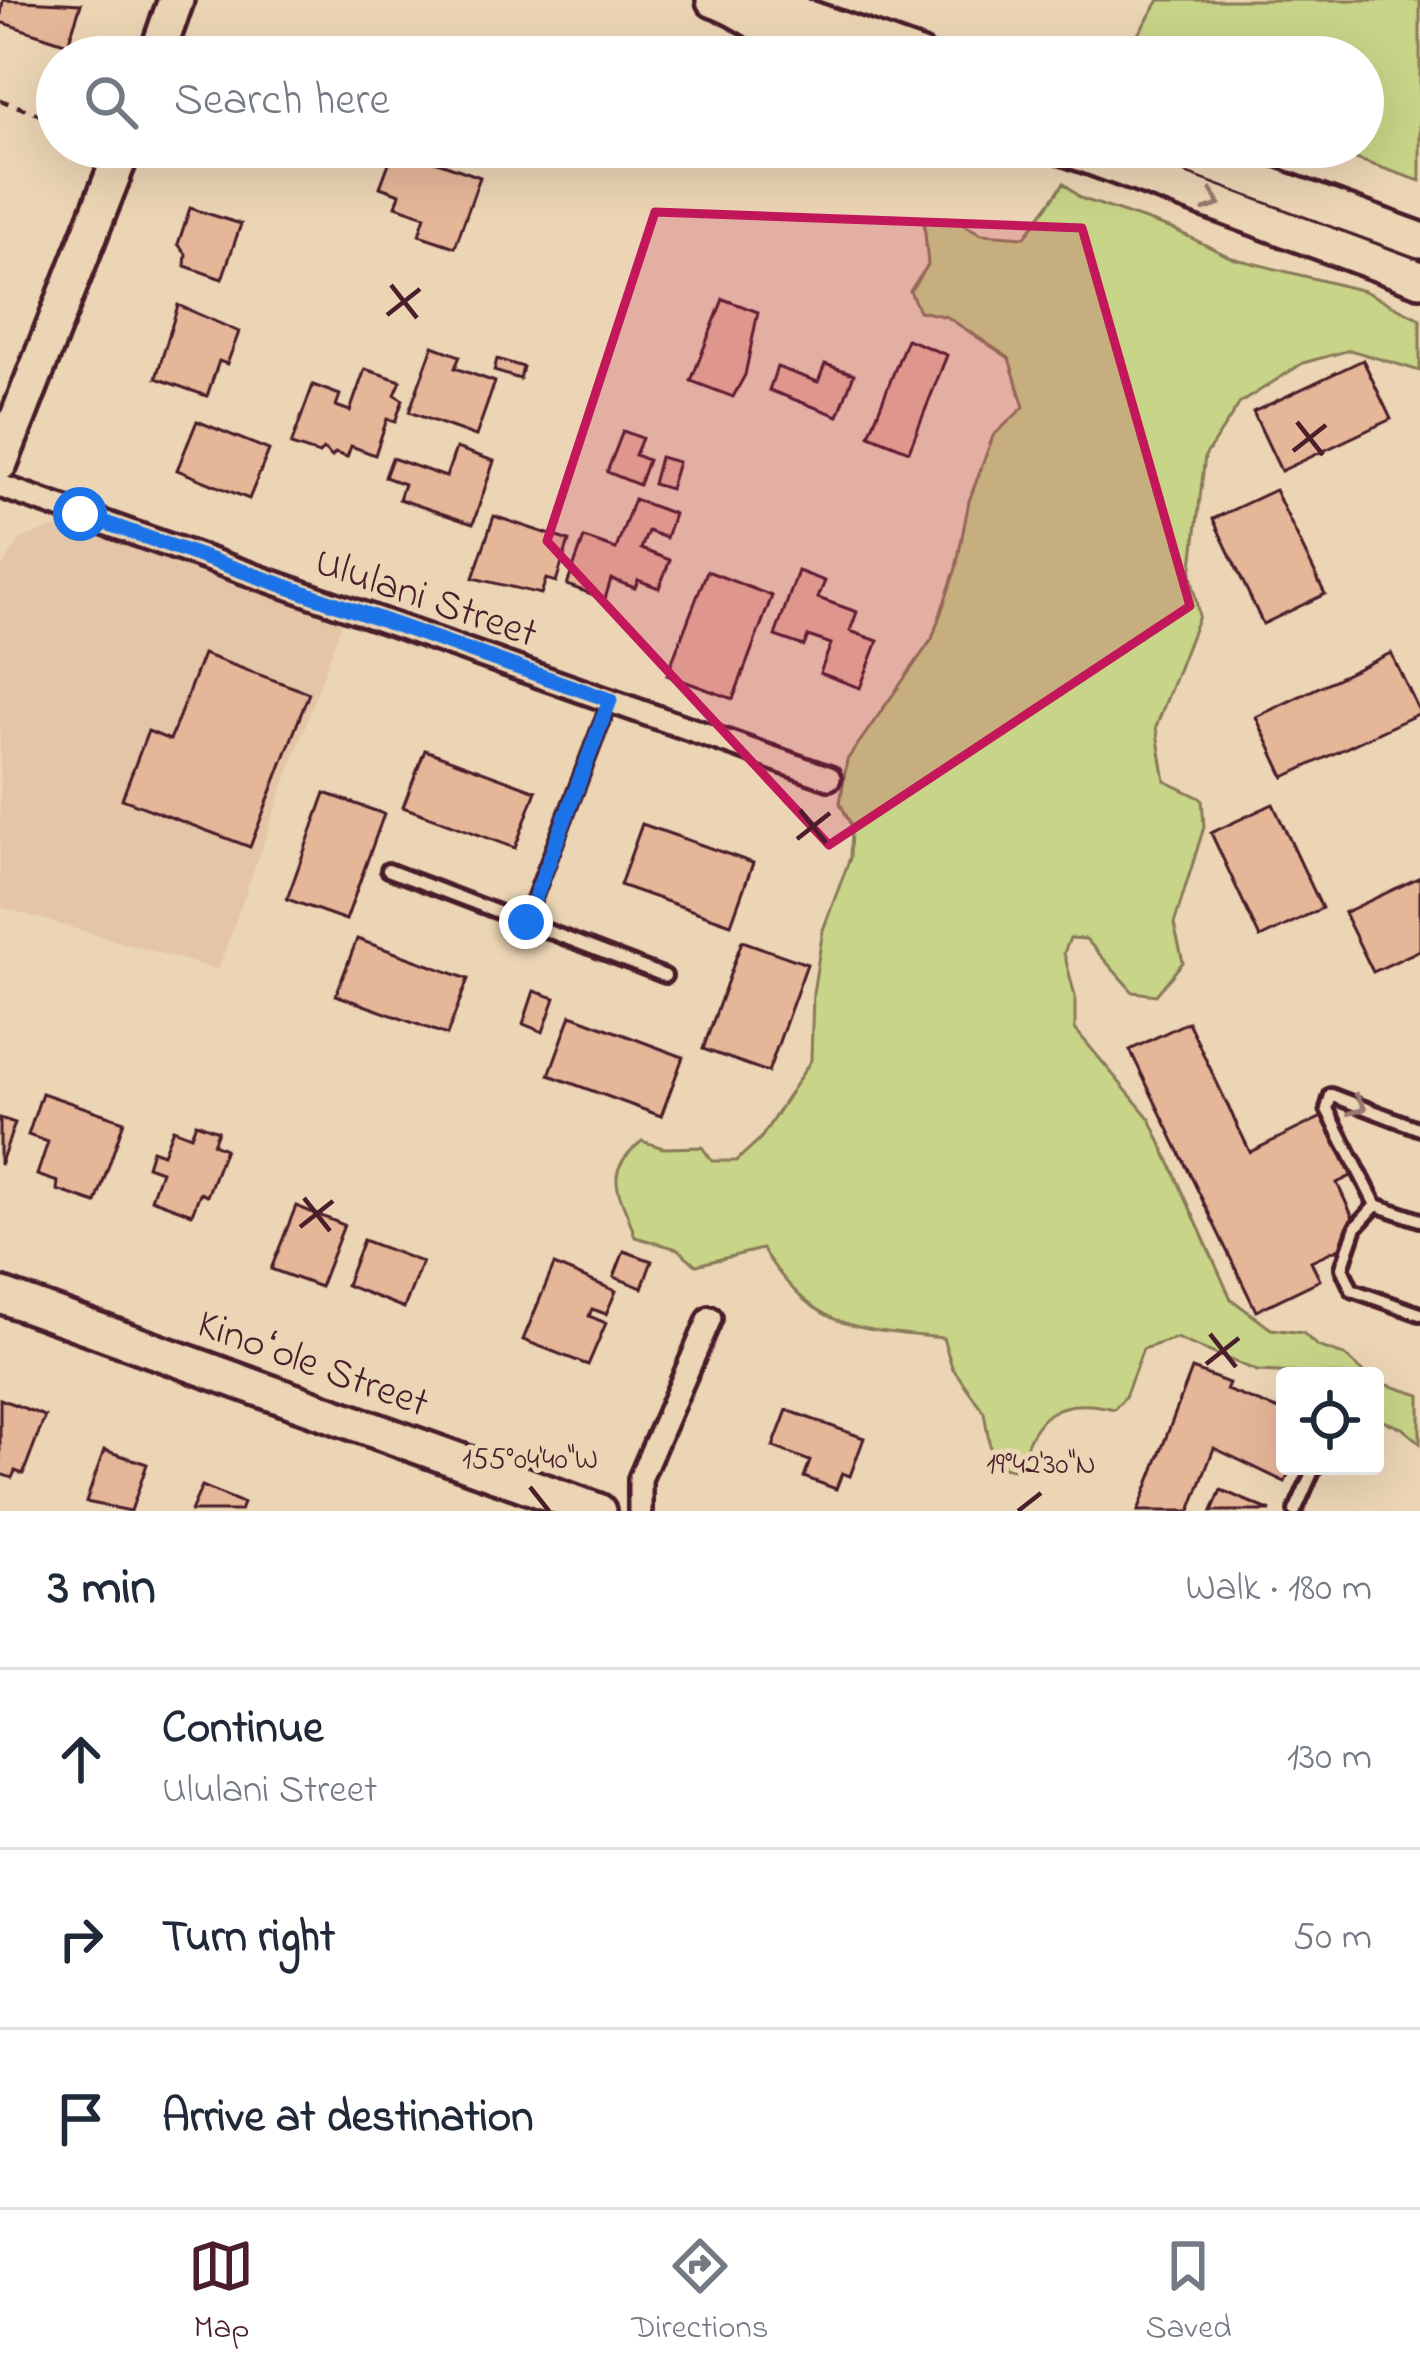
<!DOCTYPE html>
<meta charset="utf-8">
<style>
:root{--surface:#fff;--page:#f6f6f7;--text:#1f2937;--muted:#747a83;--line:#e0e1e3;--accent:#4a1f2b}
body{margin:0;font-family:"Indie Flower",sans-serif;background:var(--page);color:var(--text)}
.controls{position:absolute;right:36px;bottom:36px;display:grid;overflow:hidden;border-radius:12px;box-shadow:0 12px 48px #0002}
.controls button{width:108px;height:108px;display:grid;place-items:center;padding:0;border:0;border-bottom:3px solid var(--line);background:var(--surface);color:var(--text);font:60px sans-serif}
.stop{position:absolute;width:36px;height:36px;margin:-27px;border:9px solid #1a73e8;border-radius:50%;background:#fff}
.stop.end{background:#1a73e8;border-color:#fff;box-shadow:0 3px 12px #0008}
.list{margin:0;padding:0;list-style:none}
h2{display:flex;justify-content:space-between;align-items:center;height:156px;margin:0;padding:0 48px;font-size:51px}
h2 small{font-size:39px;font-weight:400;color:var(--muted)}
.list li{display:grid;grid-template-columns:78px 1fr auto;gap:36px;align-items:center;box-sizing:border-box;height:180px;padding:0 48px;border-top:3px solid var(--line)}
.list b{display:block;font-size:45px;white-space:nowrap}
.list p{margin:0;font-size:39px;white-space:nowrap;color:var(--muted)}
.list em{font-size:39px;font-style:normal;color:var(--muted)}
.icon{flex:none;width:66px;height:66px;fill:none;stroke:currentColor;stroke-width:2;stroke-linecap:round;stroke-linejoin:round}
.map{position:relative;flex:none;width:1420px;height:1511px;overflow:hidden}
.search{position:absolute;background:var(--surface);box-shadow:0 12px 48px #0002;left:36px;right:36px;top:36px;height:132px;display:flex;align-items:center;gap:30px;box-sizing:border-box;padding:0 42px;border-radius:66px;color:var(--muted);font-size:45px}
.sheet{height:696px;background:var(--surface)}
nav{display:flex;justify-content:space-around;align-items:center;box-sizing:border-box;height:168px;border-top:3px solid var(--line);background:var(--surface);font-size:33px;color:var(--muted)}
nav a{display:grid;justify-items:center;gap:6px}
nav .on{color:var(--accent)}
.map>svg:first-child{display:block}
</style>
<div class="map">
<svg width="1420" height="1511" viewBox="0 0 1420 1511">
<rect width="100%" height="100%" fill="#ebd5b4"/>
<filter id="ink" filterUnits="userSpaceOnUse"><feTurbulence type="fractalNoise" baseFrequency=".00833" numOctaves="2"/><feDisplacementMap in="SourceGraphic" scale="24" xChannelSelector="R" yChannelSelector="G"/><feConvolveMatrix kernelMatrix="1 2 1 2 8 2 1 2 1" color-interpolation-filters="sRGB"/></filter>
<g filter="url(#ink)">
<path fill="#e4c5a7" d="M63,525L343,620L218,970L0,907V569L22,538Z"/>
<g fill="#c8d487" stroke="#897a59" stroke-width="3">
<path d="M1159,0H1420V181L1321,147H1363V57H1124Z"/>
<path d="M1064,183L1080,198L1175,230L1232,258L1364,291L1420,319V371L1350,350L1303,363L1240,403L1205,456L1191,574L1199,616L1156,727L1165,781L1202,799L1204,827L1174,924L1183,962L1156,995L1133,992L1086,939L1070,938L1064,953L1075,996V1029L1150,1119L1231,1299L1271,1329L1303,1333L1317,1346L1344,1355L1367,1376L1257,1371L1176,1338L1143,1349L1125,1397L1114,1409C1056,1395 1032,1415 1019,1470L993,1465L984,1412L952,1367L943,1338C852,1329 815,1330 762,1249L696,1265L678,1249L635,1237C624,1195 597,1176 642,1141L663,1148L702,1147L712,1161H736L761,1138L811,1060L813,993L823,930L850,858L851,825L840,803L847,760L932,639L956,568L969,501L993,436L1024,407L1009,358L947,317L919,311L910,291L928,265L924,221L948,217L982,234L1025,237Z"/>
<path d="M1375,1381L1420,1395V1443L1402,1428L1375,1418Z"/>
</g>
<g fill="#e6b699" stroke="#4a1f2b" stroke-width="3">
<path d="M3,0L81,4L68,44L0,22Z"/>
<path d="M215,147H257L252,160Z"/>
<path d="M395,147L480,177L455,247L419,235L425,216L396,206L400,194L380,187Z"/>
<path d="M190,208L241,224L222,279L185,266L186,254L178,244Z"/>
<path d="M723,299L758,312L745,375L733,397L691,381Z"/>
<path d="M178,305L239,332L227,364L219,361L207,396L156,378Z"/>
<path d="M907,339L947,355L909,451L869,435Z"/>
<path d="M433,346L460,356L455,368L495,382L476,436L409,412Z"/>
<path d="M497,359L523,367L520,379L494,371Z"/>
<path d="M1363,360L1391,419L1281,471L1253,412Z"/>
<path d="M825,364L854,374L838,416L769,390L777,367L818,382Z"/>
<path d="M365,369L401,381L395,395L403,400L395,422L387,419L375,455L351,446L347,457L335,453L332,457L323,449L319,454L291,445L313,385L340,395L336,406L350,411Z"/>
<path d="M197,421L269,450L249,499L177,470Z"/>
<path d="M623,431L642,438L635,455L648,460L639,485L607,472Z"/>
<path d="M456,448L494,461L473,524L399,499L404,484L385,477L392,458L446,477Z"/>
<path d="M660,457L678,462L670,489L653,484Z"/>
<path d="M1275,490L1325,594L1263,624L1213,519Z"/>
<path d="M634,499L674,514L666,538L648,531L641,549L670,560L659,588L638,580L635,588L611,579L605,599L567,585L584,538L616,549Z"/>
<path d="M494,516L569,541L556,582L546,579L541,594L473,578Z"/>
<path d="M707,571L772,596L733,699L667,675Z"/>
<path d="M798,571L825,581L818,598L857,612L850,631L878,641L860,688L820,673L831,644L808,636L804,646L775,636Z"/>
<path d="M1391,653L1420,713L1284,777L1256,717Z"/>
<path d="M203,654L309,693L250,847L122,799L148,731L170,740Z"/>
<path d="M425,750L536,791L515,848L403,807Z"/>
<path d="M325,793L384,814L346,920L287,899Z"/>
<path d="M1273,804L1322,908L1260,938L1211,833Z"/>
<path d="M642,824L753,863L731,924L620,885Z"/>
<path d="M1420,877V950L1373,972L1344,913Z"/>
<path d="M357,939L468,979L447,1035L336,995Z"/>
<path d="M742,941L807,964L768,1072L703,1049Z"/>
<path d="M534,991L555,998L543,1032L523,1024Z"/>
<path d="M571,1015L683,1057L661,1116L549,1075Z"/>
<path d="M1188,1022L1250,1152L1324,1116L1353,1175L1337,1183L1354,1220L1348,1244L1311,1261L1320,1280L1256,1311L1130,1050Z"/>
<path d="M42,1093L124,1121L96,1203L57,1190L58,1182L37,1175L48,1142L28,1135Z"/>
<path d="M0,1118L15,1123L0,1165Z"/>
<path d="M196,1123L218,1131L213,1144L225,1149L207,1196L200,1193L192,1214L151,1199L161,1171L147,1166L152,1150L163,1154L173,1129L191,1136Z"/>
<path d="M296,1206L344,1225L320,1287L271,1269Z"/>
<path d="M363,1240L422,1262L404,1308L346,1285Z"/>
<path d="M624,1251L652,1261L642,1288L614,1277Z"/>
<path d="M554,1265L616,1291L606,1314L592,1309L589,1316L606,1323L588,1365L523,1340Z"/>
<path d="M1192,1369L1229,1383L1226,1390L1285,1412V1466H1292L1285,1482L1214,1448L1190,1511H1138Z"/>
<path d="M0,1399L45,1416L23,1474L15,1471L12,1478L0,1474Z"/>
<path d="M787,1410L864,1438L850,1476L842,1473L836,1489L804,1477L810,1461L773,1447Z"/>
<path d="M104,1450L147,1464L131,1511L86,1502Z"/>
<path d="M202,1486L243,1503L240,1511H191Z"/>
<path d="M1221,1490L1271,1511H1212Z"/>
</g>
<g fill="none" stroke-linecap="round" stroke-linejoin="round">
<g stroke="#4a1f2b" stroke-width="20">
<g id="lane">
<path d="M388,870L665,976"/>
<path d="M525,922L610,701"/>
<path d="M1376,1205L1327,1109L1331,1095L1420,1129"/>
<path d="M1420,1220L1376,1205L1356,1227L1342,1268L1352,1290L1420,1314"/>
<path d="M1295,1511L1315,1466"/>
</g>
</g>
<g stroke="#4a1f2b" stroke-width="30">
<g id="street">
<path d="M0,486L829,778"/>
<path d="M640,1511V1479L710,1318"/>
</g>
</g>
<g stroke="#4a1f2b" stroke-width="42">
<g id="secondary">
<path d="M714,0C753,14 781,43 820,57"/>
<path d="M740,9H783L919,57"/>
<path d="M156,57L176,0"/>
<path d="M1064,147L1420,279"/>
<path d="M1166,147L1420,240"/>
<path d="M0,463L124,147"/>
<path d="M0,1295L598,1511"/>
</g>
</g>
<path stroke="#4a1f2b" stroke-width="4.5" stroke-dasharray="9 9" stroke-linecap="butt" d="M0,100L57,121"/>
<use href="#lane" stroke="#ebd5b4" stroke-width="10"/>
<use href="#street" stroke="#ebd5b4" stroke-width="21"/>
<use href="#secondary" stroke="#ebd5b4" stroke-width="33"/>
</g>
<defs><path id="oneway-chevron" d="M-2-3.5L2.5 0L-2 3.5" fill="none" stroke-width="1.6" stroke-linecap="round" stroke-linejoin="round" transform="scale(3)"/></defs>
<g stroke="#9a7a70">
<use href="#oneway-chevron" transform="translate(1213 202) rotate(20)"/>
<use href="#oneway-chevron" transform="translate(1358 1106) rotate(21)"/>
</g>
</g>
<g fill="none" stroke-linecap="round" stroke-linejoin="round" filter="url(#ink)">
<path stroke="#1a73e8" stroke-width="15" d="M80,514L610,700L526,922"/>
</g>
<path fill="#c2185b" fill-opacity="0.2" stroke="#c2185b" stroke-width="9" stroke-linejoin="round" d="M655,212L1082,228L1190,606L829,845L547,541Z"/>
<path fill="none" stroke="#4a1f2b" stroke-width="4.5" d="M391,285L417,318M387,315L420,289M1297,422L1323,455M1293,451L1326,425M800,810L826,843M797,839L830,813M304,1198L330,1231M300,1227L333,1201M1210,1334L1236,1367M1206,1364L1239,1338M530,1487L549,1511M1018,1511L1041,1493"/>
<g text-anchor="middle" stroke-width="10" stroke-linejoin="round" paint-order="stroke">
<g font-size="42" fill="#4a1f2b" stroke="#ebd5b4">
<text transform="translate(427 595) rotate(19)" y="15">Ululani Street</text>
<text transform="translate(314 1361) rotate(20)" y="15">Kinoʻole Street</text>
</g>
</g>
<g font-size="30" text-anchor="middle" fill="#4a1f2b" stroke="#ebd5b4" stroke-width="10" stroke-linejoin="round" paint-order="stroke">
<text x="530" y="1468">155°04'40"W</text>
<text x="1041" y="1473">19°42'30"N</text>
</g>
</svg>
<div class="controls">
<button><svg class="icon" aria-label="locate" viewBox="0 0 24 24"><circle cx="12" cy="12" r="6"/><path d="M12 2v4M12 18v4M2 12h4M18 12h4"/></svg></button>
</div>
<div class="stop" style="left:80px;top:514px"></div>
<div class="stop end" style="left:526px;top:922px"></div>
<div class="search"><svg class="icon" aria-label="search" viewBox="0 0 24 24"><circle cx="10" cy="10" r="6"/><path d="M15 15l6 6"/></svg>Search here</div>
</div>
<section class="sheet">
<h2>3 min<small>Walk · 180 m</small></h2>
<ul class="list">
<li><svg class="icon" aria-label="ahead" viewBox="0 0 24 24"><path d="M12 20V5M6 11l6-6 6 6"/></svg><div><b>Continue</b><p>Ululani Street</p></div><em>130 m</em></li>
<li><svg class="icon" aria-label="right" viewBox="0 0 24 24"><path d="M7 20v-9h11M14 6l5 5-5 5"/></svg><div><b>Turn right</b></div><em>50 m</em></li>
<li><svg class="icon" aria-label="arrive" viewBox="0 0 24 24"><path d="M6 21V4h12l-3 4 3 4H6"/></svg><div><b>Arrive at destination</b></div></li>
</ul>
</section>
<nav>
<a class="on"><svg class="icon" aria-label="map" viewBox="0 0 24 24"><path d="M3 6l6-2 6 2 6-2v14l-6 2-6-2-6 2zM9 4v14M15 6v14"/></svg>Map</a>
<a><svg class="icon" aria-label="directions" viewBox="0 0 24 24"><path d="M12 3l9 9-9 9-9-9zM9 14v-3h6M13 9l2 2-2 2"/></svg>Directions</a>
<a><svg class="icon" aria-label="saved" viewBox="0 0 24 24"><path d="M7 4h10v16l-5-4-5 4z"/></svg>Saved</a>
</nav>
